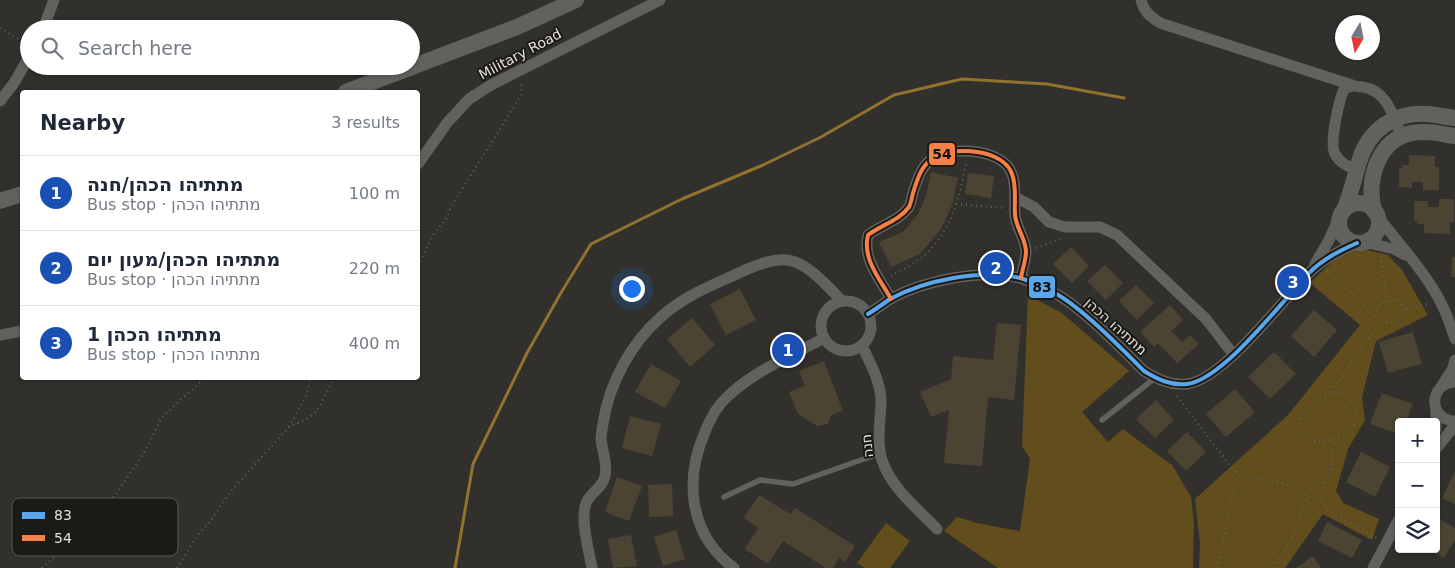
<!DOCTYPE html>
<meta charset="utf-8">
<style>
:root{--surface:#fff;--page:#f6f6f7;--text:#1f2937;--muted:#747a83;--line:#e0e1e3;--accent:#5c6065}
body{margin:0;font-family:"DejaVu Sans","Noto Sans Hebrew",sans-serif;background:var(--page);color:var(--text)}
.controls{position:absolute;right:15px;bottom:15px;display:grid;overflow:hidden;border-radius:5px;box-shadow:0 1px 4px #0004}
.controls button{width:45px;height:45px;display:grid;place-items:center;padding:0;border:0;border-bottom:1px solid var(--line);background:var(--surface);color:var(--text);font:25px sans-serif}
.compass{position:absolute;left:1335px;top:15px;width:45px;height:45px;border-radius:50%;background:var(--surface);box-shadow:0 1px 4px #0004;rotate:190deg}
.you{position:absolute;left:631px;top:288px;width:18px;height:18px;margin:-12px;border:4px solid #fff;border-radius:50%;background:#1a73e8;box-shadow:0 0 0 8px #1a73e833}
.badge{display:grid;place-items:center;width:32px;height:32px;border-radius:50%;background:var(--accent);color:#fff;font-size:16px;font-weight:700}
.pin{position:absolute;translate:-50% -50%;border:2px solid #fff;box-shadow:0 1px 5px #0006}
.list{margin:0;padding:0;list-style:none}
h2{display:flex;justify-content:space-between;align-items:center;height:65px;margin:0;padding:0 20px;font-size:21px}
h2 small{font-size:16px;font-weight:400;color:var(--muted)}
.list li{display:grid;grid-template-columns:32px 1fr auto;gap:15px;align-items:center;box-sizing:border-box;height:75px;padding:0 20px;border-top:1px solid var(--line)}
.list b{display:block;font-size:19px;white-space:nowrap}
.list p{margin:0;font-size:16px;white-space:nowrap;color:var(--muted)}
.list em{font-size:16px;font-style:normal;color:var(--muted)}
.icon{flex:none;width:28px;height:28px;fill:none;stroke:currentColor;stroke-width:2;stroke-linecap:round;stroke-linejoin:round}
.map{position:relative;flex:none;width:1455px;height:568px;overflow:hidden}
.search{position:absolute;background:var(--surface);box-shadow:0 1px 4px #0004;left:20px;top:20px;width:400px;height:55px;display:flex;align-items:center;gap:12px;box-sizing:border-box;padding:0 18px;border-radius:28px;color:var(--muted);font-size:19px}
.panel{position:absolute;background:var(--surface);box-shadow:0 1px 4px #0004;left:20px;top:90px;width:400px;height:290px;border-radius:5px}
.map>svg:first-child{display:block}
</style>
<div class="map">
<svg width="1455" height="568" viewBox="0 0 1455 568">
<rect width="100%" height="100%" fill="#32302c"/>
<g fill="#624d1d">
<path d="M1363,249L1388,255L1402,270L1428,315L1376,341L1362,397L1365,420L1348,449L1336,491L1343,503L1379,519L1372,540L1323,514L1285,568H1199L1200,544L1195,499L1288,415L1360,325L1310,283L1334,260L1350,250Z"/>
<path d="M1028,295L1062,313L1129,371L1082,412L1108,442L1123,429L1173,466L1191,497L1194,524L1193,568H998L944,531L957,517L977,523L1020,531L1030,459L1022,446Z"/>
<path d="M886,523L910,541L890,568H865L857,563Z"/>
</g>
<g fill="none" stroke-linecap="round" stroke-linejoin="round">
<path stroke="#91722f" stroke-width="3" d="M455,568L473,464L527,353L562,291L591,244L682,199L763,165L821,137L894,95L962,79L1047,84L1124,98"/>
</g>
<g fill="#4c4432">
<path d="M1409,155L1435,156V167H1439V190H1423V182H1412V188L1399,187V168H1402V165H1409Z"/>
<path d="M931,172L958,178L952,205L941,229L920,254L891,267L879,242L903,232L918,214L926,196Z"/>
<path d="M968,173L994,176L991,198L965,194Z"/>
<path d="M1439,199H1454V222H1450V234L1424,233V224H1417V221H1414V201H1428V207H1439Z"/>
<path d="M1071,247L1089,266L1072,283L1053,264Z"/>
<path d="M1452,257H1455V277H1451Z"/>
<path d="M1105,265L1123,283L1106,300L1087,281Z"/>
<path d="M1136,285L1154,303L1137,320L1119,301Z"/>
<path d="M740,289L756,320L726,335L710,304Z"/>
<path d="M1170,305L1183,320L1171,331L1182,342L1190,335L1199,344L1177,363L1158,343L1154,347L1140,332Z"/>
<path d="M1314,310L1337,330L1314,357L1291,336Z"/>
<path d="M692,318L715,345L690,367L667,339Z"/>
<path d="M997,323L1021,325L1014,400L988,397L982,466L944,463L949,410L931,417L920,392L951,379L953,356L993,360Z"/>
<path d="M1413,332L1422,364L1388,373L1379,342Z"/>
<path d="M1274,352L1296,374L1270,399L1248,377Z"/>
<path d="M824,361L843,411L831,415L828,424L817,426L798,414L789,392L805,386L799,371Z"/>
<path d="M651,364L681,381L665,408L635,392Z"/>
<path d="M1235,389L1255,412L1226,437L1206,414Z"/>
<path d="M1382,393L1413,404L1406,422H1399V434L1370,424Z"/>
<path d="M1156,400L1174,420L1155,438L1136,419Z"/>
<path d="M630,416L661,424L652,456L622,448Z"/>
<path d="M1187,432L1206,452L1186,471L1167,451Z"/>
<path d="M1361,452L1390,467L1375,497L1346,482Z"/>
<path d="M1455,471V504L1442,498Z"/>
<path d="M617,477L642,486L629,521L605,512Z"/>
<path d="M672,484L673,516L649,517L648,485Z"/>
<path d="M759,495L790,514L795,508L855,546L845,562L839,558L833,568H826L783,541L768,564L745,549L758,528L744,518Z"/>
<path d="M1436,517L1455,528V540L1444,558L1429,549H1436Z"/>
<path d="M1327,522L1362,540L1352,558L1318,541Z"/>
<path d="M676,530L685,559L663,566L654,537Z"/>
<path d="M631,535L637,566L613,568L608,539Z"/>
<path d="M1313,556L1321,568H1296Z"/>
</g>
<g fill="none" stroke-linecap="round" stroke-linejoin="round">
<g stroke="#656360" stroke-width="2" stroke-dasharray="1 4" stroke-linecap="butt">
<path d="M0,28L29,45"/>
<path d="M956,204L1004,208"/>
<path d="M1036,248L1062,238"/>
<path d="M1381,256L1386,301"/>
<path d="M418,266L433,235L446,219L451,207L522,94L521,83"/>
<path d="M1327,271L1375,315"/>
<path d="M891,276C898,271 907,268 914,263C949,240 959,201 966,163"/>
<path d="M1400,300L1405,310C1399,322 1394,323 1380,323L1375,315C1380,300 1386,301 1400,300Z"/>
<path d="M1406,309L1428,304"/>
<path d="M1331,392L1380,323"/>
<path d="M1338,392C1354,397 1362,418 1349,431C1341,439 1323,445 1313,440C1279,424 1314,394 1338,392Z"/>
<path d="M1177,396L1237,475L1283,483L1322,504"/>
<path d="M289,427L307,394L310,378"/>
<path d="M1334,439C1333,448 1333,458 1331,467C1326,485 1313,493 1328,511L1377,538"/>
<path d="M42,568L73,540L116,494L147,448L161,418L205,378"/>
<path d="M177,568L195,539L212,519L231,491L289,427L307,419L317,411L334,378"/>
<path d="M1218,568L1237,475"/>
<path d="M1274,568L1291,540L1308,496"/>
</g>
<g stroke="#63615e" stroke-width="5.5">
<path d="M1102,420L1155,378"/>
<path d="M724,497L760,480L793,484L881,453"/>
</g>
<g stroke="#63615e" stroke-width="11">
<path d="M1141,0C1144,12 1150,16 1160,23L1352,85"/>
<path d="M43,29L54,0"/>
<path d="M0,101L14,83L29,57"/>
<path d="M418,164L447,123L469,99L491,85L660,0"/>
<path d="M1357,171C1349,167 1340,163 1335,154C1329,143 1339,101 1344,89C1352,85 1355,86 1363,87C1387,91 1393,115 1401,135"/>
<path d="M1015,197L1034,207L1049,222L1065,227H1100L1117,235L1206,319L1233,354"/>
<path d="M1378,217C1397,241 1419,265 1435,292C1444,306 1450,323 1455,339"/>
<path d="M1364,242L1394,249L1405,255"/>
<path d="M1315,264L1329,240L1340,215"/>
<path d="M891,299C880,279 862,259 868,235C881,225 899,221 909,207C911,203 912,197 913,193C918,177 922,163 937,156C957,146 1004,150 1012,174C1017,187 1014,202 1015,215C1016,228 1026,239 1026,252C1026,260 1022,270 1021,278"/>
<circle cx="846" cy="326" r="25"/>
<path d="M868,314C876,309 883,304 890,299C925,280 981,269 1020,278C1031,281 1044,288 1055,293C1083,309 1120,347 1144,371C1157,379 1171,386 1187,384C1223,380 1283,300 1309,273C1323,259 1339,251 1357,243"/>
<path d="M0,335L22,331"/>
<path d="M862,346C870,362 880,381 881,399C881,419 876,441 882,460C891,488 918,509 937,529"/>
<path d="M1455,382C1428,383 1428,420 1455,421"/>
<path d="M1441,387L1452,370L1455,360"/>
<path d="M1436,409V429"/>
<path d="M1436,449L1455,425"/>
<path d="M592,568C589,551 579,516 587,501C592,492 603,487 605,476C608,465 602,450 601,439C601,434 602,429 603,424C609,383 631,343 662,316C681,299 705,288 728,278C789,249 796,253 842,301"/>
<path d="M734,568C689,535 684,480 705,432C710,419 717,406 727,397C754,371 791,356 824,338"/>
<path d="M1373,568L1399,519"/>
</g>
<g stroke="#63615e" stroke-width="16">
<path d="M346,92L517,27L576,0"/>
<path d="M0,201L22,194"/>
<circle cx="1359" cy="223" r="20"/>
<path d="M1344,210C1351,194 1354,179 1359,162C1368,130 1395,111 1428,114C1437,115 1446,117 1455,118"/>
<path d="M1374,211C1366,180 1378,139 1412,133C1426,130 1441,134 1455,136"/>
</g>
<g stroke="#1c1a15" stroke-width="8">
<path id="bus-1" d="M868,314C876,309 883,304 890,299C925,280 981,269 1020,278C1031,281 1044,288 1055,293C1083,309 1120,347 1144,371C1157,379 1171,386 1187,384C1223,380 1283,300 1309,273C1323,259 1339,251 1357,243"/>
</g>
<g stroke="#1c1a15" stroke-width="8">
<path id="bus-2" d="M891,299C880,279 862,259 868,235C881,225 899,221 909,207C911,203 912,197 913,193C918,177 922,163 937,156C957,146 1004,150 1012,174C1017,187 1014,202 1015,215C1016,228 1026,239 1026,252C1026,260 1022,270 1021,278"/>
</g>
<use href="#bus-1" stroke="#5aa8eb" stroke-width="4"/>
<use href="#bus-2" stroke="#f78048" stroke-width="4"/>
</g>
<g text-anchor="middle" stroke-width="4" stroke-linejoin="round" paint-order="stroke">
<g font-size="14" fill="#e4e1db" stroke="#1c1a15">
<text transform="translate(520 54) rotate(-28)" y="5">Military Road</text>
<text transform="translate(1116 326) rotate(42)" y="5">מתתיהו הכהן</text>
<text transform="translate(867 446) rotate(-96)" y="5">חנה</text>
</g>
</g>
<rect x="12" y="498" width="166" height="58" rx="8" fill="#1c1a15" stroke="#585650" stroke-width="1"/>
<rect x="22" y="512" width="23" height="7" fill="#5aa8eb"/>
<rect x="22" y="535" width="23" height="6" fill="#f78048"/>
<g font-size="14" fill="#e4e1db">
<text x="54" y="520">83</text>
<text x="54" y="543">54</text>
</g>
<g stroke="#1c1a15" stroke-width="2">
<rect x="928" y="142" width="28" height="24" rx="5" fill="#f78048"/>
<rect x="1028" y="275" width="28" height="24" rx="5" fill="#5aa8eb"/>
</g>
<g font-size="14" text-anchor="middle" font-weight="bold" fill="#111">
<text x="942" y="159">54</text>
<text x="1042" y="292">83</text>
</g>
</svg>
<div class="controls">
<button>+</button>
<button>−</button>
<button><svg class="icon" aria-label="layers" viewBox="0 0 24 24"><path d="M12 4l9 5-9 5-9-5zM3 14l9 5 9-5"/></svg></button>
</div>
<svg class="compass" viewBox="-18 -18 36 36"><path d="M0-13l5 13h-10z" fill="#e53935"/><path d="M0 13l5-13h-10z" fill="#747a83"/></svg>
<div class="you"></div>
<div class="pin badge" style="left:788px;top:350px;background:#1a4fb4">1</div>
<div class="pin badge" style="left:996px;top:268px;background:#1a4fb4">2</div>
<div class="pin badge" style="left:1293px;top:282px;background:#1a4fb4">3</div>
<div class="search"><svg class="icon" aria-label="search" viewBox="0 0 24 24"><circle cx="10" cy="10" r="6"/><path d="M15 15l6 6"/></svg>Search here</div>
<section class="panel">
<h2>Nearby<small>3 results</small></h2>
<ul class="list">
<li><span class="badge" style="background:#1a4fb4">1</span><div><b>מתתיהו הכהן/חנה</b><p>Bus stop · מתתיהו הכהן</p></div><em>100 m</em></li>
<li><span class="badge" style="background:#1a4fb4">2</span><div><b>מתתיהו הכהן/מעון יום</b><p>Bus stop · מתתיהו הכהן</p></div><em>220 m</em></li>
<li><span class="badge" style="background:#1a4fb4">3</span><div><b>מתתיהו הכהן 1</b><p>Bus stop · מתתיהו הכהן</p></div><em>400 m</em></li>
</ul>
</section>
</div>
